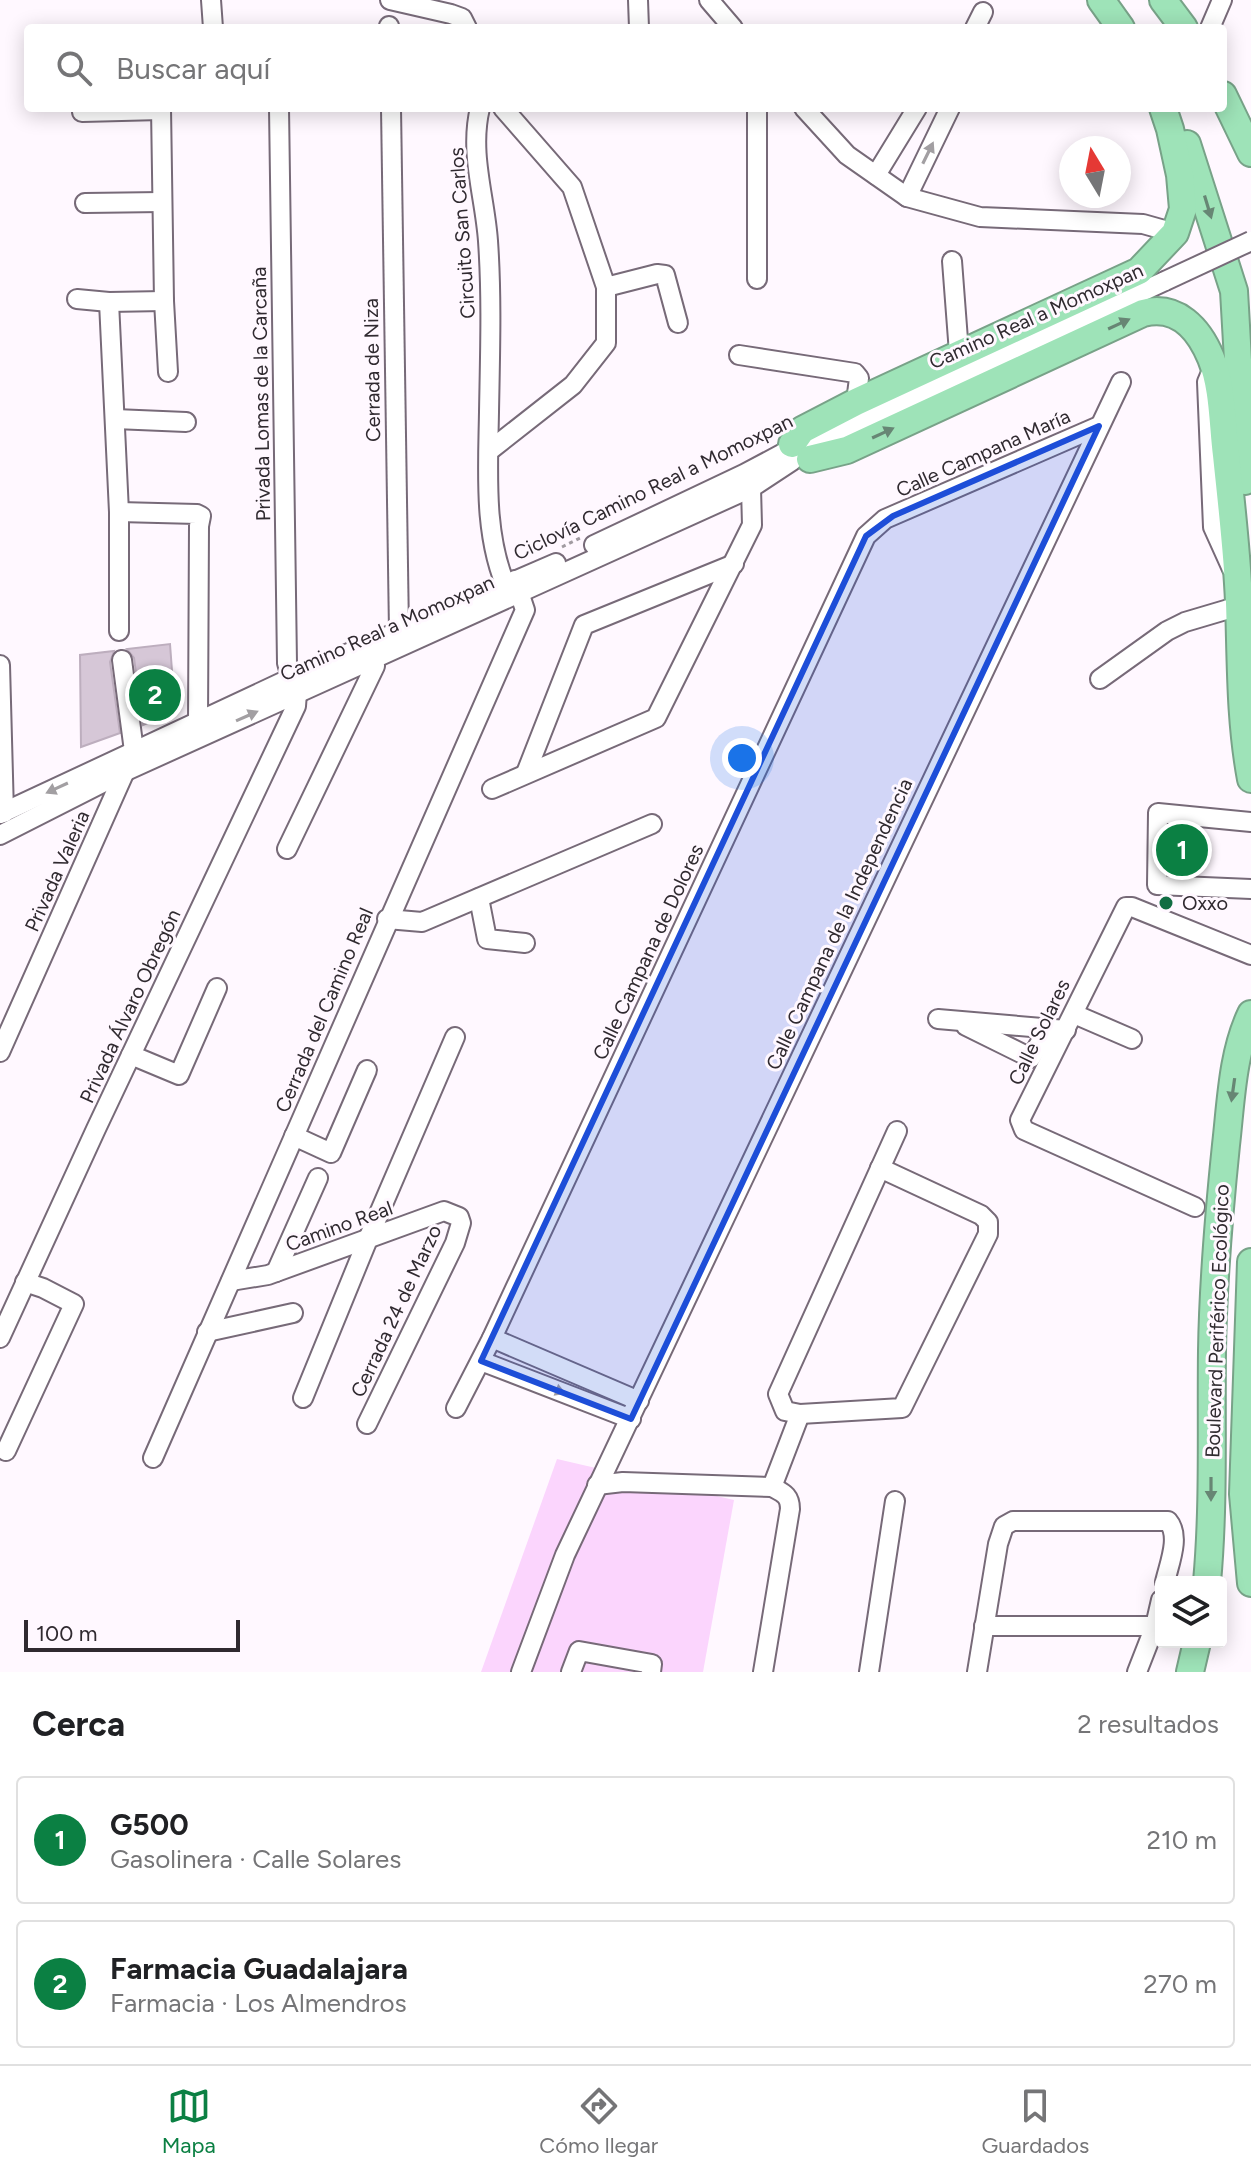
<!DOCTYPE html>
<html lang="es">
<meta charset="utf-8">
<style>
:root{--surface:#fff;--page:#f2f2f2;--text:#202124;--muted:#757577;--line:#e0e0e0;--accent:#0b8043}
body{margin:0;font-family:Figtree,sans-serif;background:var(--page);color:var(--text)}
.controls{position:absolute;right:24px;bottom:24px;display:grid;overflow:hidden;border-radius:8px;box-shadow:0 4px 20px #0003}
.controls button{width:72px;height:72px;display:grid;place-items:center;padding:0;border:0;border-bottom:2px solid var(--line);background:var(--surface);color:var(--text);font:40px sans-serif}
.compass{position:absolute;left:1059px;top:136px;width:72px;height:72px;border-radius:50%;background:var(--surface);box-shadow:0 4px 20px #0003;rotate:350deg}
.scale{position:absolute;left:24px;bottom:20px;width:216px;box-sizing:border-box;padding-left:8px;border:4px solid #302a30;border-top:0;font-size:22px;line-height:28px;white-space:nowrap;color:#302a30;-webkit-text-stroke:6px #fff8ff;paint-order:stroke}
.you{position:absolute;left:742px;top:758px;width:28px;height:28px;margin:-20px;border:6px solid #fff;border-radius:50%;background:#1a73e8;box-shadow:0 0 0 12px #1a73e833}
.badge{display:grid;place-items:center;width:52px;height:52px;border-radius:50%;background:var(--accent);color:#fff;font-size:26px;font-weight:700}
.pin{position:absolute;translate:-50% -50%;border:4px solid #fff;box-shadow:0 2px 8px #0006}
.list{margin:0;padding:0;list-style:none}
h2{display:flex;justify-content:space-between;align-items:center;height:104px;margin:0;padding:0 32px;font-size:34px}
h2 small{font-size:26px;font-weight:400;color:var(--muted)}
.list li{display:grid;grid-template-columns:52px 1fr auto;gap:24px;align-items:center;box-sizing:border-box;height:128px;margin:0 16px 16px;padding:0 16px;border:2px solid var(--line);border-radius:8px}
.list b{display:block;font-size:30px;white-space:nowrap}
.list p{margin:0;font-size:26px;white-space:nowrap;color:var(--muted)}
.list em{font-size:26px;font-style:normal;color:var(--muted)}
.icon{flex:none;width:44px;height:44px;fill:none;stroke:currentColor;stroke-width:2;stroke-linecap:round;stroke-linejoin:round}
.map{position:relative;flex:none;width:1251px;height:1672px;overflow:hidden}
.search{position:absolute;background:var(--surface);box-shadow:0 4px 20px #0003;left:24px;right:24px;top:24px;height:88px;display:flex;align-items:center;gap:20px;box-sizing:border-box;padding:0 28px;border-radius:8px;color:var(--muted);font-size:30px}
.sheet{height:392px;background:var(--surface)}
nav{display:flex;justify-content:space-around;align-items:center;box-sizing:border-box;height:112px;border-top:2px solid var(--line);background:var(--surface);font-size:22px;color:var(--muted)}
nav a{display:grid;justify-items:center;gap:4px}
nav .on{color:var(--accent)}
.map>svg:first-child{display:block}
</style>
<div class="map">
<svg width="1251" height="1672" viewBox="0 0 1251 1672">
<rect width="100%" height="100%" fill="#fff8ff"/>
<path fill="#fbd5fd" d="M557,1459L734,1500L703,1672H481Z"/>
<g fill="#d6c7d7" stroke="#bdaebe" stroke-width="2">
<path d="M170,644L175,711L143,725L134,658L127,649Z"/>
<path d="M114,651L110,662L120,733L81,747L80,655Z"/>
<path d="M1174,827L1190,828V874H1174Z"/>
</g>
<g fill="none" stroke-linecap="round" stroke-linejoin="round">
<g stroke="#776a78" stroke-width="22">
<g id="minor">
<path d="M211,0L213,28"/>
<path d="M390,0L451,14L462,18L467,28"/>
<path d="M638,0L639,28"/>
<path d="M709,0L733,28"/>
<path d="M389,26V28"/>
<path d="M975,28L983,12"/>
<path d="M1210,28L1222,0"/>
<path d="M161,108L164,301L168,372"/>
<path d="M279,108L287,663L291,678"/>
<path d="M391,108L399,631"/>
<path d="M480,108C469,153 485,197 488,241C492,298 490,355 489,412C488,472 483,538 509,593"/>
<path d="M804,108L847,155L907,197L980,217L1143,224L1175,233"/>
<path d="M82,112L161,110"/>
<path d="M876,175L917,108"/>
<path d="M907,197L950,108"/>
<path d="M85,203L162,202"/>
<path d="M952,261L959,353"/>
<path d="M757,279V108"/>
<path d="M606,287L657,274L665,275L678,323"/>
<path d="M77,299L109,302L164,301"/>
<path d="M109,302L119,512V631"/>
<path d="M739,355L855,373L859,378L856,402"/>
<path d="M1210,375L1207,382L1213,527L1232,569"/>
<path d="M115,419L186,422"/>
<path d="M790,447L795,442L808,443L840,431L1165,281"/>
<path d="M489,451L573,385L606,343V287L572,187L503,108"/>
<path d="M808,460L813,448L840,431"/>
<path d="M119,512L197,514L201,516L199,526L198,722"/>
<path d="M594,545L744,474L789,450"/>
<path d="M0,665L4,813"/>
<path d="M1100,679L1167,631L1185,622L1239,606"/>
<path d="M526,773L584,625L734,564"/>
<path d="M492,789L656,718L752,525L751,488L746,479"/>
<path d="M0,814L291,678L556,563"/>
<path d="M1251,822L1158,813L1157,885L1251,889"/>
<path d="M0,835L126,771L751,488L792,461"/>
<path d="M287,849L375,666L374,658"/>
<path d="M479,898L487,939L525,943"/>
<path d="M387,919L422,922L652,824"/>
<path d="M1074,1014L1132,1039"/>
<path d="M938,1019L1066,1030"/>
<path d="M966,1026L1031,1058L1048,1029"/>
<path d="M0,1052L134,751L122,660"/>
<path d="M131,1055L179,1075L217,988"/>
<path d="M294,1136L331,1153L367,1070"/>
<path d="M1195,1207L1024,1130L1020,1120L1126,907H1132L1251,955"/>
<path d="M276,1272L318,1178"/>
<path d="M231,1281L268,1275L444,1211L459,1217L461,1223L455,1243L367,1424"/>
<path d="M207,1332L293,1313"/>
<path d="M0,1338L96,1129L296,706L297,693"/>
<path d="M492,1338L639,1401"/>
<path d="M481,1361L631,1419"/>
<path d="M303,1398L368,1239L455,1037"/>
<path d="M456,1408L492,1338L866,536L885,519L1099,426"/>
<path d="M800,1414L902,1408L988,1234V1222L981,1215L880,1168"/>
<path d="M6,1451L74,1304L43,1288L25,1282"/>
<path d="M153,1458L525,610L515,580"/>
<path d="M597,1485L623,1482L772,1487C783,1493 790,1495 790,1509L763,1672"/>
<path d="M772,1487L800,1414L785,1411L778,1394L897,1131"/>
<path d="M984,1626H1155"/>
<path d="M521,1672L565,1555L1121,382"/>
<path d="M571,1672L579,1651L652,1664L651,1672"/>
<path d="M869,1672L895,1501"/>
<path d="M977,1672L998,1544L1004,1526L1013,1521H1168C1181,1536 1169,1564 1165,1582"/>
<path d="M1137,1672L1155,1626L1161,1600"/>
</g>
</g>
<g stroke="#78a288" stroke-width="30">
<g id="highway">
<path d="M1101,0L1121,28"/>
<path d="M1163,0L1184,28"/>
<path d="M1223,95L1251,153"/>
<path d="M1187,144L1234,291L1245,481"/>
<path d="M792,444L802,430L856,402L1139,271L1175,233L1183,209L1180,175L1170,129L1163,108"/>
<path d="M810,459L847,450L1143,313C1177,304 1199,329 1211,358C1223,388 1222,424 1226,455C1231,504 1237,553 1239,602C1241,662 1240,720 1251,779"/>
<path d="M1251,1262L1243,1494L1251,1583"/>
<path d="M1207,1582C1214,1506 1211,1428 1212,1351C1213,1282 1219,1213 1226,1145C1231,1102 1232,1054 1251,1014"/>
<path d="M1190,1672L1197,1642"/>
</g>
</g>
<path stroke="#a19ba1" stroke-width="3" stroke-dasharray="4 4" stroke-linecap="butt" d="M562,547L580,538"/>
<use href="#minor" stroke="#fff" stroke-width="18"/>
<use href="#highway" stroke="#9ee3b8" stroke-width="26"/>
<g stroke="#776a78" stroke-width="22" stroke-linecap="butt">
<path id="minor-bridge" d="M1165,281L1251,241"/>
</g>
<use href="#minor-bridge" stroke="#fff" stroke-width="18"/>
</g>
<defs><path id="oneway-solid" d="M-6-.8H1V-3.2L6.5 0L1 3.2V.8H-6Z" transform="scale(2)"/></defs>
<g fill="#a29fa2">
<use href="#oneway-solid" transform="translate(928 153) rotate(-64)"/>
<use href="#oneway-solid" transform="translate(247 716) rotate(-24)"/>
<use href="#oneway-solid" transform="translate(57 788) rotate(155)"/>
<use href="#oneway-solid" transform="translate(554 1389) rotate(21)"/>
</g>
<g fill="#678674">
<use href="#oneway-solid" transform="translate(1208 207) rotate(73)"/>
<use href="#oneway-solid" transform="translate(1119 324) rotate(-25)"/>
<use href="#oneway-solid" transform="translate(883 433) rotate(-25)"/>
<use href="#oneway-solid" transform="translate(1233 1090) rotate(98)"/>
<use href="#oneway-solid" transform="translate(1211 1489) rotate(90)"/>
</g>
<path fill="#1d4ed8" fill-opacity="0.2" stroke="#1d4ed8" stroke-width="6" stroke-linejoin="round" d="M1099,426L631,1419L481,1361L866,536L893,516Z"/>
<circle fill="#116e43" stroke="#fff8ff" stroke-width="3" cx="1166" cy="903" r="8"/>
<g text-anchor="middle" stroke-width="6" stroke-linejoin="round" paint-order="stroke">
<g font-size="20" fill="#302a30" stroke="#fff8ff">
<text transform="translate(462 233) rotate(-94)" y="7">Circuito San Carlos</text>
<text transform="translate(1036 316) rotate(-24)" y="7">Camino Real a Momoxpan</text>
<text transform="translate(372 370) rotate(-91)" y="7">Cerrada de Niza</text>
<text transform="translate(261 394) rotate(-91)" y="7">Privada Lomas de la Carcaña</text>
<text transform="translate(983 453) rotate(-24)" y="7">Calle Campana María</text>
<text transform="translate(653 487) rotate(-26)" y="7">Ciclovía Camino Real a Momoxpan</text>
<text transform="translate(387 628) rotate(-24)" y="7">Camino Real a Momoxpan</text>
<text transform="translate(57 871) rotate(-66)" y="7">Privada Valeria</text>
<text transform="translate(839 924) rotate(-65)" y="7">Calle Campana de la Independencia</text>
<text transform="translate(648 952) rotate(-65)" y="7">Calle Campana de Dolores</text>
<text transform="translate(130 1006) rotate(-65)" y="7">Privada Álvaro Obregón</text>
<text transform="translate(324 1010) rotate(-67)" y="7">Cerrada del Camino Real</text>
<text transform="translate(1039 1032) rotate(-64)" y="7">Calle Solares</text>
<text transform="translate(339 1226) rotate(-20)" y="7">Camino Real</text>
<text transform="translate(396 1311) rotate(-65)" y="7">Cerrada 24 de Marzo</text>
<text transform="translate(1217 1321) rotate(-88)" y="7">Boulevard Periférico Ecológico</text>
</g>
<g font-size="20" fill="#302a30" stroke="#fff8ff" text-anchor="start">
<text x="1182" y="910">Oxxo</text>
</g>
</g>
</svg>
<div class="controls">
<button><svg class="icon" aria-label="layers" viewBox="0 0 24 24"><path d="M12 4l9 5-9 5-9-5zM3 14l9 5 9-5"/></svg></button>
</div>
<svg class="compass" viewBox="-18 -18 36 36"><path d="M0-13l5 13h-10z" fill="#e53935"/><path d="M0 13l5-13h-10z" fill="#757577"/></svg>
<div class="scale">100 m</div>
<div class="you"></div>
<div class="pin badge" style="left:1182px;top:850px">1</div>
<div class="pin badge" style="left:155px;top:695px">2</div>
<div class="search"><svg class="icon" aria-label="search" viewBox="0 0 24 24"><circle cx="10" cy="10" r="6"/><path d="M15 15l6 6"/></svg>Buscar aquí</div>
</div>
<section class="sheet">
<h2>Cerca<small>2 resultados</small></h2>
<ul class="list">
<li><span class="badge">1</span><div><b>G500</b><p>Gasolinera · Calle Solares</p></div><em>210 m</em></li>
<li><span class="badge">2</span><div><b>Farmacia Guadalajara</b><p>Farmacia · Los Almendros</p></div><em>270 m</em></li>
</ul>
</section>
<nav>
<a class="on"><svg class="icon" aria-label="map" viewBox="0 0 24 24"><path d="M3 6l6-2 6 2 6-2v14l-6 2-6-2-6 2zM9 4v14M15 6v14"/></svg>Mapa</a>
<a><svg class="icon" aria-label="directions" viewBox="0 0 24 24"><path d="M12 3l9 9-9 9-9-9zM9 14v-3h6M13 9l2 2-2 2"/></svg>Cómo llegar</a>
<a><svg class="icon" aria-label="saved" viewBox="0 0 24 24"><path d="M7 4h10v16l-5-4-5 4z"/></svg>Guardados</a>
</nav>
